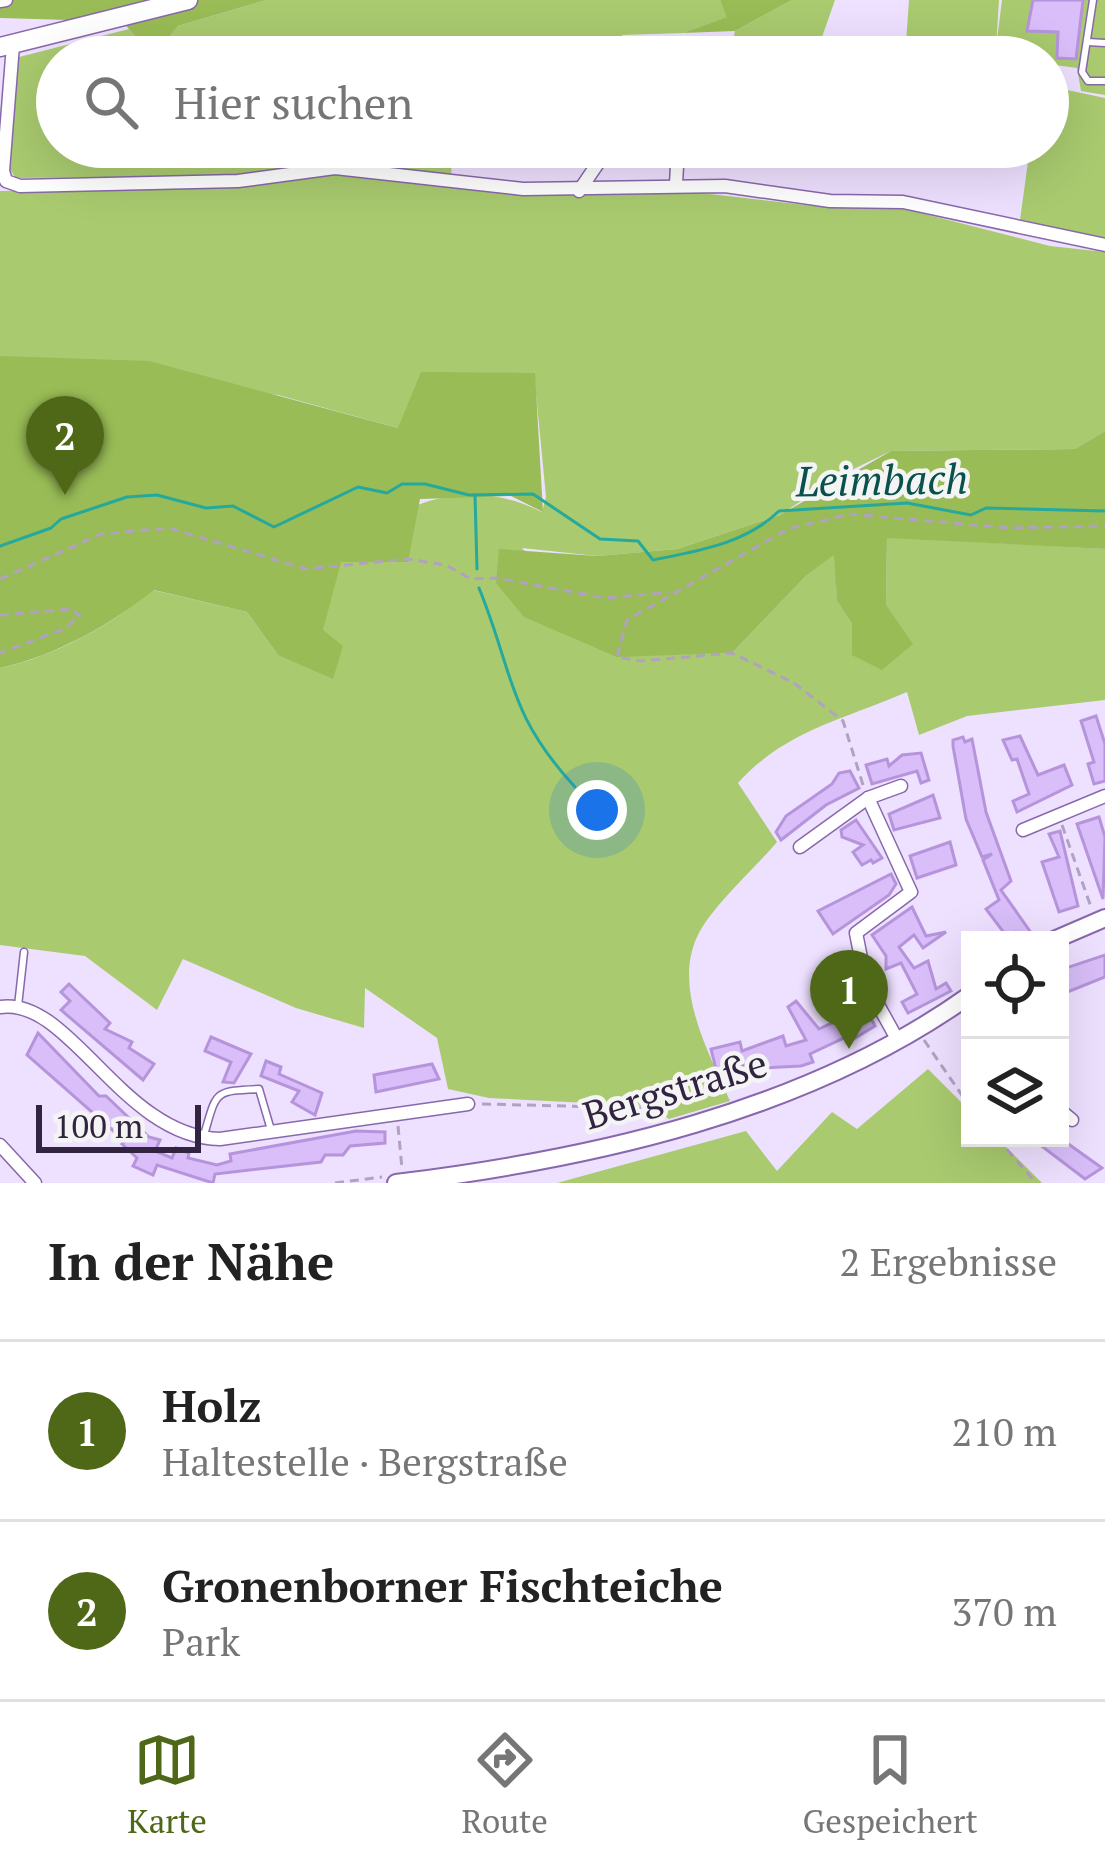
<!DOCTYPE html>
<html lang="de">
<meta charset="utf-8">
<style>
:root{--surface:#fff;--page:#f6f6f6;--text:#222;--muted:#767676;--line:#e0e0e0;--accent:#4f6818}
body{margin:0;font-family:"PT Serif",serif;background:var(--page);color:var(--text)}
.controls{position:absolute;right:36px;bottom:36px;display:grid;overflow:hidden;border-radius:0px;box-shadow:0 12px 48px #0002}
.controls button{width:108px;height:108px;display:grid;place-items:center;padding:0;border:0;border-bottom:3px solid var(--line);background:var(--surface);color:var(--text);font:60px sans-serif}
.scale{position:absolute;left:36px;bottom:30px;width:165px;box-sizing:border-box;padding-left:12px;border:6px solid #322440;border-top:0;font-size:33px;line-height:42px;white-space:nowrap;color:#322440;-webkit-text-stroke:9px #f4f4f4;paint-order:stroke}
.you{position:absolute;left:597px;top:810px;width:42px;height:42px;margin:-30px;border:9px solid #fff;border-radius:50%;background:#1a73e8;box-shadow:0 0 0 18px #1a73e833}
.badge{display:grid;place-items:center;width:78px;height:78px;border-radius:50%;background:var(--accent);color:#fff;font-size:39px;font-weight:700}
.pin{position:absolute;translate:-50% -99px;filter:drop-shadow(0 3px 6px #0008)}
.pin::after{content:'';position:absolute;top:63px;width:42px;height:36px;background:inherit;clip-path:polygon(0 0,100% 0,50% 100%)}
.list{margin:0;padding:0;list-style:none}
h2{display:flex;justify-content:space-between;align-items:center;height:156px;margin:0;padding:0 48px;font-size:51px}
h2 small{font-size:39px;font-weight:400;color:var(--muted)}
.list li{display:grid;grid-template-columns:78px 1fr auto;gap:36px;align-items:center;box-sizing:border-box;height:180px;padding:0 48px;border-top:3px solid var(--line)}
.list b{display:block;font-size:45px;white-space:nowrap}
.list p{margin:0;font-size:39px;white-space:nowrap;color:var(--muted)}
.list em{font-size:39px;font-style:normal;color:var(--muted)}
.icon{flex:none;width:66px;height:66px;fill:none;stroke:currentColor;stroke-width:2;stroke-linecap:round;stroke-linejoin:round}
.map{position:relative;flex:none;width:1105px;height:1183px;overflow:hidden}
.search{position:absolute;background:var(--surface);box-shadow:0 12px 48px #0002;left:36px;right:36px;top:36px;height:132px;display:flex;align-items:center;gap:30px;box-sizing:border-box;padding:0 42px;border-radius:66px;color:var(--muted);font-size:45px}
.sheet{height:516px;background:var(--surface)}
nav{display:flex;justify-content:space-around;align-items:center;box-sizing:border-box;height:168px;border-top:3px solid var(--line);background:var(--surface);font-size:33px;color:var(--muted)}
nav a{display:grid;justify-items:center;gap:6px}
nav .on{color:var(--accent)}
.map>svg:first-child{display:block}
</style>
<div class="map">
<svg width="1105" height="1183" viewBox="0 0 1105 1183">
<rect width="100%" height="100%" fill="#eee0ff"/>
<g fill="#a9ca6f">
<path d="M266,0H720L728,17L683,33L622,35L619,57H57V147H453L451,176L330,161L235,176L16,178L8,167L19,57L129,29L153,55L178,26Z"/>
<path d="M792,0H835L815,57H729L735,31Z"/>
<path d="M909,0H999L996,48L1002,0H1105V95L1081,91L1077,68L1048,64V57H905Z"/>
<path d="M1048,86L1105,98V240L1034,231L1020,220L1030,147H1048Z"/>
<path d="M335,173L530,196L667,189L831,208L897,207L1050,246L1105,252V431L1075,449L891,451L837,477L780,515L677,549L597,556L522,548L617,656L732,653L806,576L835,554L837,601L852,624V655L886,605L887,537L1105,549V700L967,716L919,735L907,692C845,719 784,731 738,783L777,842C756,867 710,908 697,937C673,989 709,1053 730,1101L669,1119L648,1106L489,1098L448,1089L437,1038L365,988L364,1028L296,1008L183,959L157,1010L85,956L0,945V668C54,657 111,625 153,590L247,612L278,655L323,630C328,610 330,574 343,559C395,499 470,476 542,512L546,497L534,373L398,428L278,395L0,356V191L239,186Z"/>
<path d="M928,1069L970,1111V1138H997L1042,1183H557L746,1131L777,1171L832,1112L857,1129Z"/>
</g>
<g fill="#99bc56">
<path d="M0,0H266L178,26L153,56L112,10L68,20L0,18Z"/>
<path d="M720,0H792L735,31L683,33L727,17Z"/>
<path d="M0,356L149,361L398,428L421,372L535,373L543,512L511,496L420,499L408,562H341L323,630L343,646L333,679L278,655L247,612L154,590C110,625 55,656 0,668Z"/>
<path d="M1105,431V549L887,538L886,605L913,644L882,670L852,655V624L837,601L834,555L806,576L732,653L617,657L524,617L496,583L499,549L597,556L677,549L780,515L891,451L1075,449Z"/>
</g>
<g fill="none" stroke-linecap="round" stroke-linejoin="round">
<g stroke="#26a99d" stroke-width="3">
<path d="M475,495L477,569"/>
<path d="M0,546L51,528L61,519L127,497L157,495L206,508L233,506L274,527L358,487L387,493L402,484H425L469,495L533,494L600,539L638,541L653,560C697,551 745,544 779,511L907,503L971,515L986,508L1105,511"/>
<path d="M479,588C514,674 507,713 575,787"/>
</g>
</g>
<g fill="#d9bef9" stroke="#b694dc" stroke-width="3">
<path d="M1033,0H1083L1076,59L1057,58L1058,32L1027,31Z"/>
<path d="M1096,716L1105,744V781L1094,784L1088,764L1094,762L1081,721Z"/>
<path d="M1020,736L1038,775L1064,765L1072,785L1017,812L1013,801L1029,794L1017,759L1012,760L1003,740Z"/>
<path d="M963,737L965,742L972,739L986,812L1011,881L1001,890L1034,937L1029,940L1016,932L1008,938L986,909L999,900L983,860L992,854L982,857L966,819L953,746V740Z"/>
<path d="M921,753L929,780L921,783L917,771L872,784L866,765L887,759L889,766L902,755Z"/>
<path d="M850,771L859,788L826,805L781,840L776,832L786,816L832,784L839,773Z"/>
<path d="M933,795L940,818L894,830L889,814Z"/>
<path d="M1099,817L1105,837L1103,899L1077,824Z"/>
<path d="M856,820L882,858L873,863L871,860L862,865L853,852L863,845L842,837L841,830Z"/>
<path d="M1060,831L1078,906L1059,912L1042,862L1059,857L1049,834Z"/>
<path d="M950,842L956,865L917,878L910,856Z"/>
<path d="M891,874L896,884L889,895L833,934L818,911Z"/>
<path d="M912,907L926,936L946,932L923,948L914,935L899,947L914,968L928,961L936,989L946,983L951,991L908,1013L902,1002L917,994L901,963L886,969V956L872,935Z"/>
<path d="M1105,955V977L1060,995V970Z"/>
<path d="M69,984L110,1023L105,1029L132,1042L129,1048L154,1064L143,1080L61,1010L70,1001L61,992Z"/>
<path d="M796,1001L819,1029L865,1007L875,1026L847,1043L844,1038L810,1054L813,1062L801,1066L762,1068L760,1061L717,1073L711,1049L740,1042L742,1051L783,1036L786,1046L806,1040L788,1007Z"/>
<path d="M38,1033L99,1096H106L149,1137L160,1140L155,1151L172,1158L176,1148L189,1153L188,1158L217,1165L231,1161L230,1154L356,1131L385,1132V1143L350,1146L343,1155H325L321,1162L215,1174L213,1183L157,1165L153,1175L133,1166L137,1158L122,1144L125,1141L27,1055Z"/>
<path d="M211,1037L251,1054L234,1083L223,1082L231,1062L205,1051Z"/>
<path d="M266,1061L281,1067L279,1074L322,1093L315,1115L292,1102L299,1091L261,1076Z"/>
<path d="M432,1064L439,1079L376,1092L374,1075Z"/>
<path d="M1031,1138H1060L1102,1168L1085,1179Z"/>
</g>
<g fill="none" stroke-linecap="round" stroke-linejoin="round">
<g stroke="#8868ac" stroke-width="9">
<g id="lane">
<path d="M1093,0L1082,72L1088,81H1105"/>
<path d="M1088,42L1105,43"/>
<path d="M18,1006L24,952"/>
<path d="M204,1135C217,1091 213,1091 259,1089L271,1130"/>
</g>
</g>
<g stroke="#8868ac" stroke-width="15">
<g id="street">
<path d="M0,1L6,0"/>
<path d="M13,45L3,171L6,181L20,186L238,181L335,168L523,189L725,186L830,201L903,202L1105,245"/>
<path d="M676,184L678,147"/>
<path d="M579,191L609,147"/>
<path d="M868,798L911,892L856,933L866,983L897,1039"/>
<path d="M1023,830L1105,796"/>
<path d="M800,847L868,798L901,786"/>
<path d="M0,1007C70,996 122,1137 220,1139L468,1104"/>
<path d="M1060,1110L1072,1120"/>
<path d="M0,1145L35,1183"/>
</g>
</g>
<g stroke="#8868ac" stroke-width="20">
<g id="secondary">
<path d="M1054,940L1105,918"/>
<path d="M396,1183C592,1159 806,1112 970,995"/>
</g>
</g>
<g stroke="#8868ac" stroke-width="21">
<path id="primary" d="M0,47L188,0"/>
</g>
<g stroke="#b0a2c0" stroke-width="3" stroke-dasharray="9 6" stroke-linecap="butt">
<path d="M0,579L101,534L169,528L306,569L407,559L446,565L471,579L497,578L605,598L670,592"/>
<path d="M0,615L71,609L80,616L64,629L0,653"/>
<path d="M863,785L843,721L794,683L732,653L641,661L617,657L627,620L788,529L850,514L1009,528L1105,526"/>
<path d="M1062,825L1091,907"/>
<path d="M924,1040L970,1107"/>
<path d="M482,1104L645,1108L661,1116"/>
<path d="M398,1126L402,1169"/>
<path d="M997,1138L1036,1183"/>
<path d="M335,1183L382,1177"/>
</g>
<use href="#lane" stroke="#fff" stroke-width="6"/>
<use href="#street" stroke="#fff" stroke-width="12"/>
<use href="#secondary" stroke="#fff" stroke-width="16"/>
<use href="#primary" stroke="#fff" stroke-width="18"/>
</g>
<g text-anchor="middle" stroke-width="9" stroke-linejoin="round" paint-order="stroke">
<g font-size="39" fill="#322440" stroke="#f4f4f4">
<text transform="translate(675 1089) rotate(-17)" y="14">Bergstraße</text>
</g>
<g font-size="42" font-style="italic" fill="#08524b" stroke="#f4f4f4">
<text transform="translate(882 480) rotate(-1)" y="15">Leimbach</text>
</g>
</g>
</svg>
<div class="controls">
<button><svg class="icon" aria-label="locate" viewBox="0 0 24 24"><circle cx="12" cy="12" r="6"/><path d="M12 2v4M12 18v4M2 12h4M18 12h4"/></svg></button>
<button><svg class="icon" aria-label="layers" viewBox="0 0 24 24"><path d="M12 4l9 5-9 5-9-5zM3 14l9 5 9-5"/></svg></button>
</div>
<div class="scale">100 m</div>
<div class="you"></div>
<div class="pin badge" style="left:849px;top:1049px">1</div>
<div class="pin badge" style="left:65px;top:495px">2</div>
<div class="search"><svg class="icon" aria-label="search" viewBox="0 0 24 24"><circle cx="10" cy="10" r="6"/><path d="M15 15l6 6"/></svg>Hier suchen</div>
</div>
<section class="sheet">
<h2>In der Nähe<small>2 Ergebnisse</small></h2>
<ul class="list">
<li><span class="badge">1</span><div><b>Holz</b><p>Haltestelle · Bergstraße</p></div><em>210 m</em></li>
<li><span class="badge">2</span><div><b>Gronenborner Fischteiche</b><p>Park</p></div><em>370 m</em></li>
</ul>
</section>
<nav>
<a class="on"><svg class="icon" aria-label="map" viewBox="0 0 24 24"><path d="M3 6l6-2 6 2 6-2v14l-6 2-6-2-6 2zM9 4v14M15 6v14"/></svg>Karte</a>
<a><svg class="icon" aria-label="directions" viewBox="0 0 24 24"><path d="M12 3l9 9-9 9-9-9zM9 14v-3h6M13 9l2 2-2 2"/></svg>Route</a>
<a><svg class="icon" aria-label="saved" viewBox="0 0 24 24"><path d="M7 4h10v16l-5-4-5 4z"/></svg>Gespeichert</a>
</nav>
